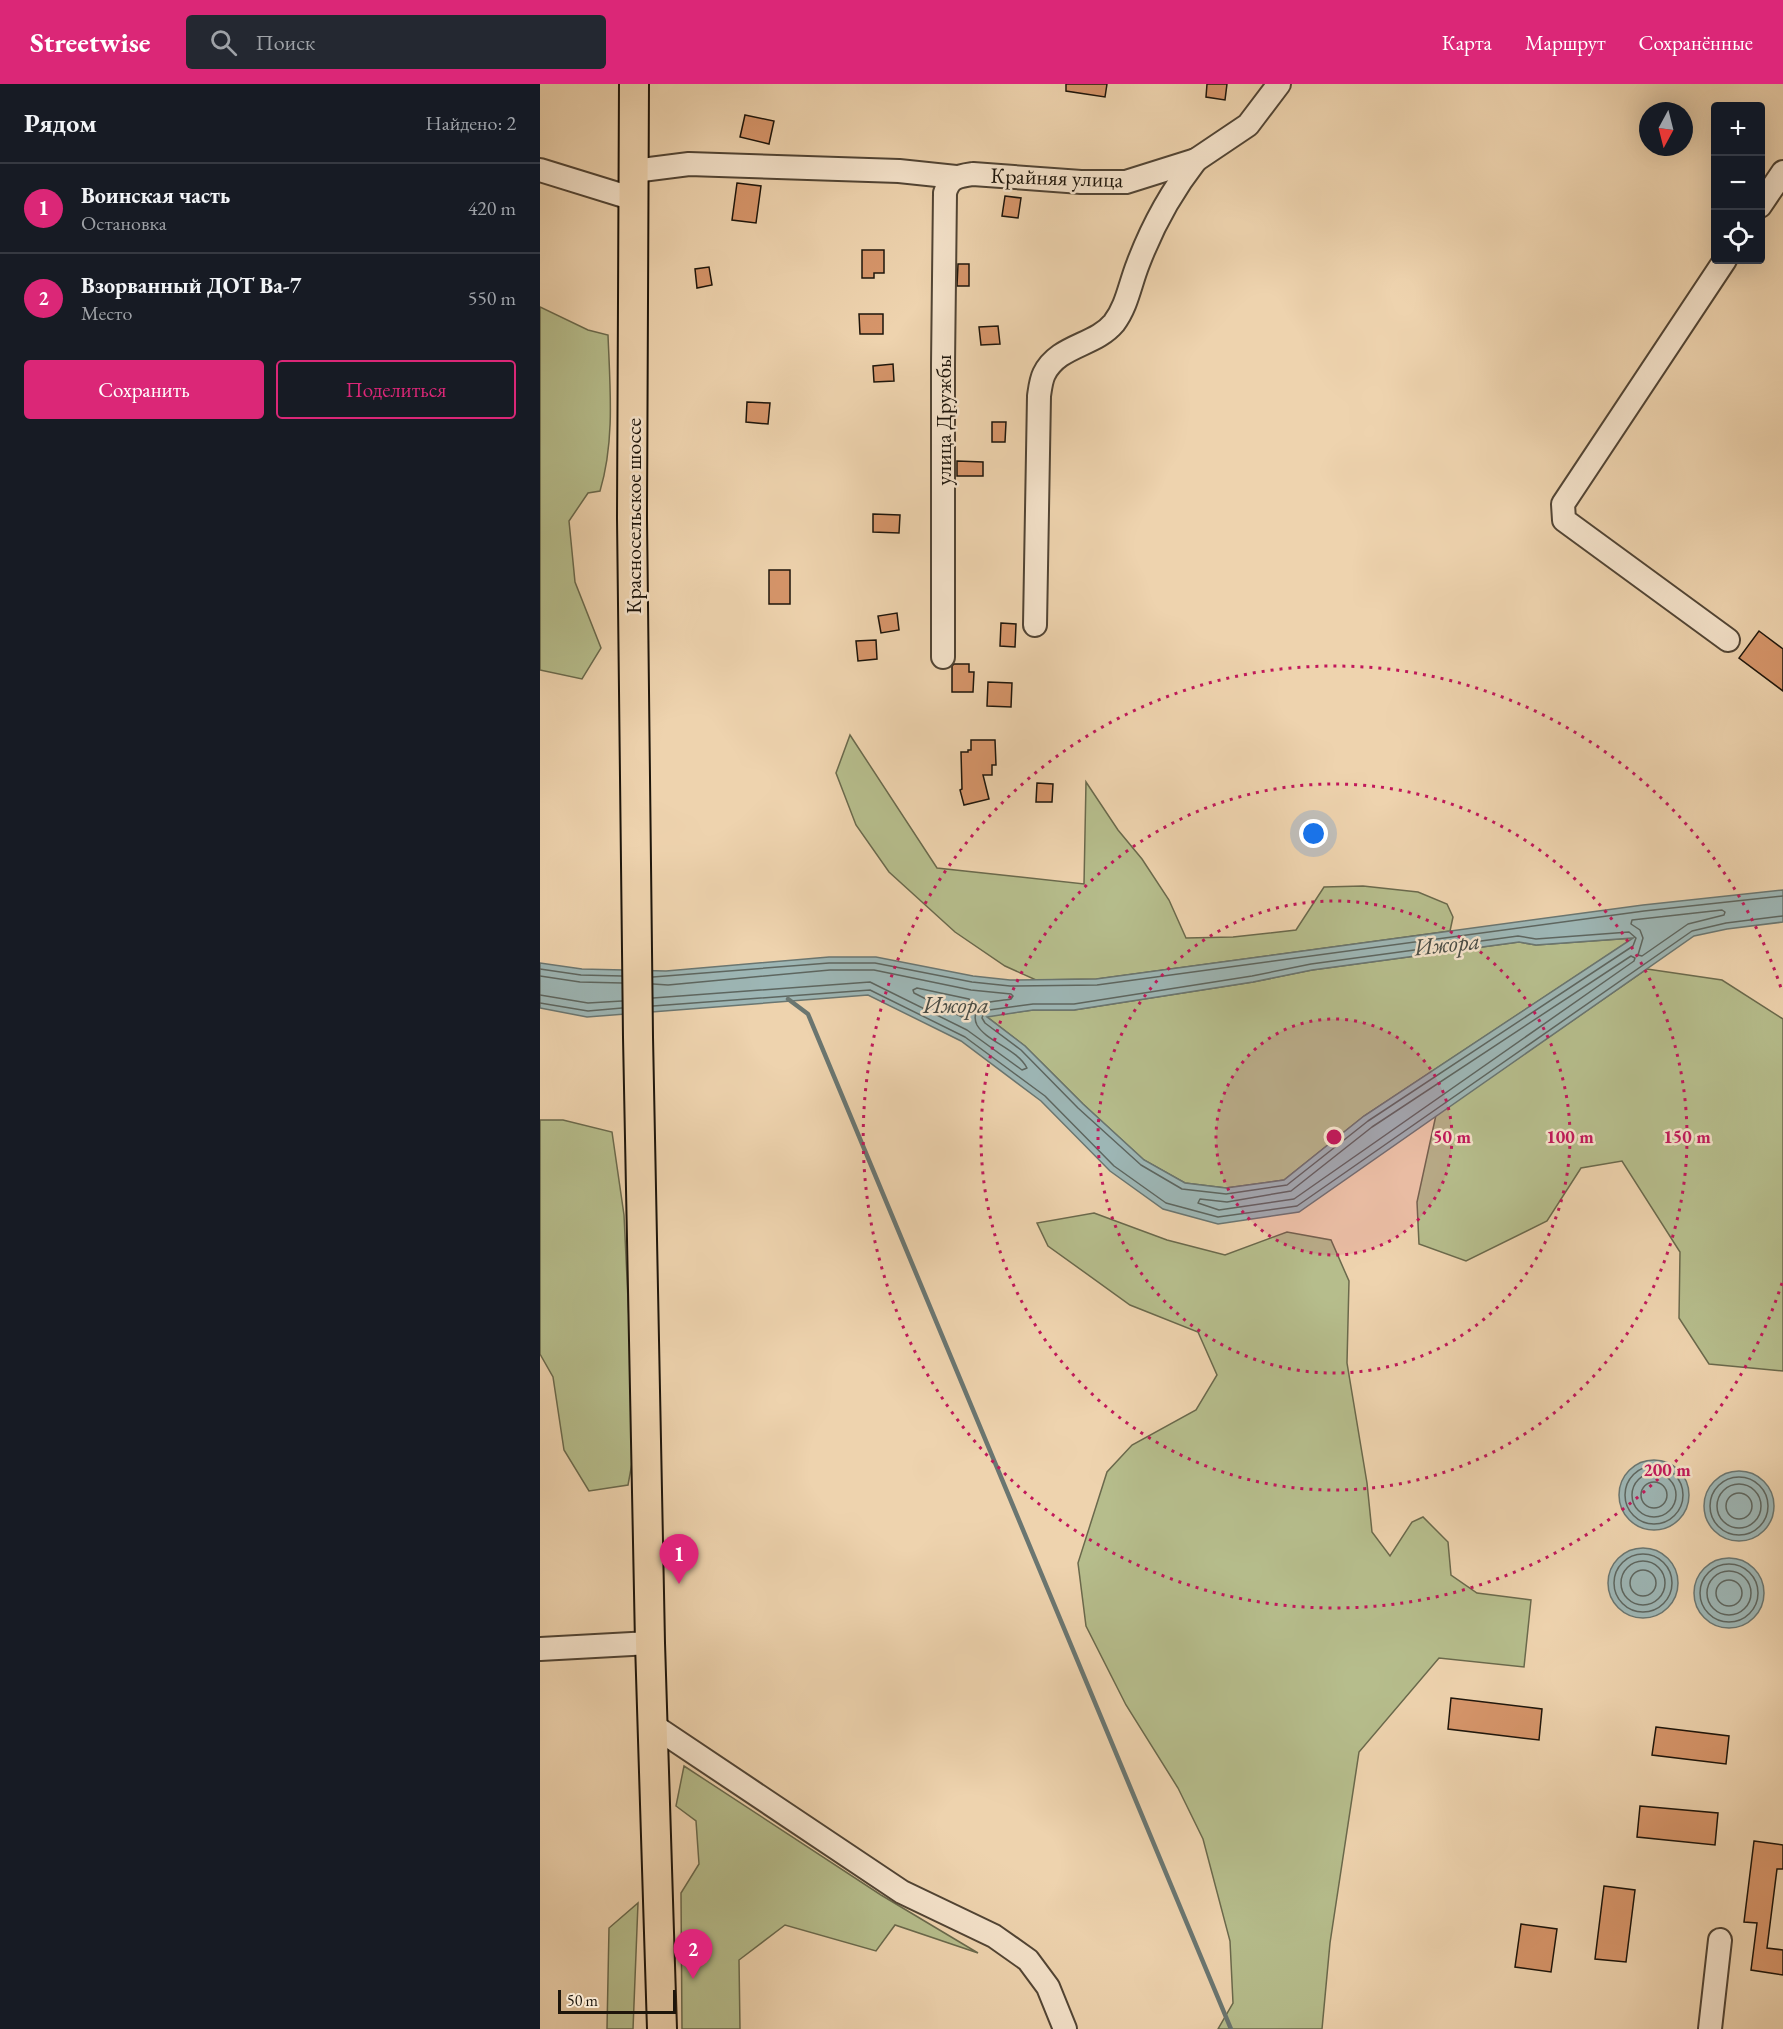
<!DOCTYPE html>
<html lang="ru">
<meta charset="utf-8">
<style>
:root{--surface:#171b24;--page:#242831;--text:#f1f3f6;--muted:#9ea1a6;--line:#363941;--accent:#db2777}
body{margin:0;font-family:"EB Garamond",serif;background:var(--page);color:var(--text)}
.controls{position:absolute;right:18px;top:18px;display:grid;overflow:hidden;border-radius:6px;box-shadow:0 6px 24px #0002}
.controls button{width:54px;height:54px;display:grid;place-items:center;padding:0;border:0;border-bottom:2px solid var(--line);background:var(--surface);color:var(--text);font:30px sans-serif}
.compass{position:absolute;left:1099px;top:18px;width:54px;height:54px;border-radius:50%;background:var(--surface);box-shadow:0 6px 24px #0002;rotate:187deg}
.scale{position:absolute;left:18px;bottom:15px;width:118px;box-sizing:border-box;padding-left:6px;border:3px solid #1d150b;border-top:0;font-size:16px;line-height:21px;white-space:nowrap;color:#1d150b;-webkit-text-stroke:4px #f4e2ca;paint-order:stroke}
.you{position:absolute;left:774px;top:750px;width:21px;height:21px;margin:-15px;border:4px solid #fff;border-radius:50%;background:#1a73e8;box-shadow:0 0 0 9px #1a73e833}
.badge{display:grid;place-items:center;width:39px;height:39px;border-radius:50%;background:var(--accent);color:#fff;font-size:20px;font-weight:700}
.pin{position:absolute;translate:-50% -50px;filter:drop-shadow(0 2px 3px #0008)}
.pin::after{content:'';position:absolute;top:32px;width:21px;height:18px;background:inherit;clip-path:polygon(0 0,100% 0,50% 100%)}
.list{margin:0;padding:0;list-style:none}
h2{display:flex;justify-content:space-between;align-items:center;height:78px;margin:0;padding:0 24px;font-size:26px}
h2 small{font-size:20px;font-weight:400;color:var(--muted)}
.list li{display:grid;grid-template-columns:39px 1fr auto;gap:18px;align-items:center;box-sizing:border-box;height:90px;padding:0 24px;border-top:2px solid var(--line)}
.list b{display:block;font-size:22px;white-space:nowrap}
.list p{margin:0;font-size:20px;white-space:nowrap;color:var(--muted)}
.list em{font-size:20px;font-style:normal;color:var(--muted)}
.actions{display:flex;gap:12px;padding:18px 24px}
.actions a{flex:1;padding:14px 0;border:2px solid var(--accent);border-radius:6px;text-align:center;font-size:21px;color:var(--accent)}
.actions .main{background:var(--accent);color:#fff}
.icon{flex:none;width:33px;height:33px;fill:none;stroke:currentColor;stroke-width:2;stroke-linecap:round;stroke-linejoin:round}
.map{position:relative;flex:none;width:1243px;height:1945px;overflow:hidden}
header{display:flex;align-items:center;gap:36px;box-sizing:border-box;height:84px;padding:0 30px;background:var(--accent);color:#fff}
header strong{font-size:28px}
nav{display:flex;gap:33px;margin-inline-start:auto;font-size:21px}
.search{width:420px;height:54px;background:var(--page);display:flex;align-items:center;gap:15px;box-sizing:border-box;padding:0 21px;border-radius:6px;color:var(--muted);font-size:22px}
main{display:flex}
aside{flex:1;background:var(--surface)}
.map>svg:first-child{display:block}
</style>
<header>
<strong>Streetwise</strong>
<div class="search"><svg class="icon" aria-label="search" viewBox="0 0 24 24"><circle cx="10" cy="10" r="6"/><path d="M15 15l6 6"/></svg>Поиск</div>
<nav><a>Карта</a><a>Маршрут</a><a>Сохранённые</a></nav>
</header>
<main>
<aside>
<h2>Рядом<small>Найдено: 2</small></h2>
<ul class="list">
<li><span class="badge">1</span><div><b>Воинская часть</b><p>Остановка</p></div><em>420 m</em></li>
<li><span class="badge">2</span><div><b>Взорванный ДОТ Ва-7</b><p>Место</p></div><em>550 m</em></li>
</ul>
<div class="actions"><a class="main">Сохранить</a><a>Поделиться</a></div>
</aside>
<div class="map">
<svg width="1243" height="1945" viewBox="0 0 1243 1945">
<rect width="100%" height="100%" fill="#eed3ae"/>
<filter id="stains"><feTurbulence type="fractalNoise" baseFrequency=".00333" numOctaves="4"/><feColorMatrix values="0 0 0 0 .2 0 0 0 0 .09 0 0 0 0 .02 0 0 0 .5 -.17"/></filter>
<radialGradient id="worn" r=".72"><stop offset=".6" stop-color="#630" stop-opacity="0"/><stop offset="1" stop-color="#630" stop-opacity=".3"/></radialGradient>
<g fill="#b6bd8c" stroke="#6a694c" stroke-width="1.5">
<path d="M0,223L48,246L68,251C70,303 75,357 60,407L48,409L29,437L35,498L61,564L42,595L0,586Z"/>
<path d="M310,651L397,784L544,800L546,698L578,746L602,775L629,816L646,854L693,853L756,846L784,803L823,802L878,808L907,820L913,833L910,847L557,895L496,896L465,882L415,848L349,788L316,741L296,689Z"/>
<path d="M1094,854L824,1032L744,1096L686,1104L645,1099L604,1076L543,1020L485,962L446,932L493,926H534L713,898L772,886L979,858L996,861Z"/>
<path d="M1107,885L1182,896L1243,935V1287L1169,1280L1139,1234L1140,1168L1082,1077L1041,1084L1007,1137L926,1177L879,1160L877,1118L896,1031Z"/>
<path d="M0,1036H23L72,1048L84,1131L95,1363L88,1401L49,1407L24,1366L13,1293L0,1270Z"/>
<path d="M554,1129L627,1156L685,1171L747,1148L791,1156L809,1197L807,1279L827,1399L832,1448L850,1472L872,1438L883,1433L908,1458L911,1491L937,1509L991,1516L984,1583L899,1574L819,1668L790,1859L782,1945H678L693,1919L690,1857L663,1755L638,1704L586,1621L546,1542L538,1479L567,1388L592,1361L656,1326L677,1291L658,1248L590,1221L508,1162L497,1139Z"/>
<path d="M144,1682L341,1811L438,1869L355,1841L336,1867L245,1841L199,1876L200,1945H142L141,1809L159,1780L156,1737L136,1722Z"/>
<path d="M98,1819L93,1945H67L69,1844Z"/>
</g>
<g fill="#9db6b5" stroke="#6a7671" stroke-width="1.5" fill-rule="evenodd">
<path d="M1243,806V838L1187,845L1154,852L759,1128L678,1140L623,1125L570,1087L501,1017L421,957L328,911L47,933L0,924V879L42,885L126,887L289,873H336L433,892L470,896L556,895L1103,821ZM1093,854L824,1032L744,1096L686,1104L645,1099L604,1076L543,1020L485,962L447,933L493,926H534L713,898L772,886L979,858L996,861Z"/>
<circle cx="1114" cy="1411" r="35"/>
<circle cx="1199" cy="1422" r="35"/>
<circle cx="1103" cy="1499" r="35"/>
<circle cx="1189" cy="1509" r="35"/>
</g>
<g fill="none" stroke-linecap="round" stroke-linejoin="round">
<g stroke="#5d6660" stroke-width="1.5">
<path d="M1182,826L1185,828L1184,831L1148,840L1102,872L1098,871L1103,854L1100,846L1091,840L1092,836Z"/>
<path d="M1089,848L1096,854L1093,862L828,1037L747,1101L686,1110L642,1105L601,1081L538,1024L481,966L445,939L442,934L444,928L449,926L493,920H534L712,892L771,880L978,852L996,855Z"/>
<path d="M1091,872L1095,874L1094,877L754,1115L679,1126L658,1119L660,1115L687,1118L751,1107L832,1043Z"/>
<path d="M0,885L41,891L82,892"/>
<path d="M0,892L40,898L82,899"/>
<path d="M113,893L289,879H335L432,898L470,902L557,901L1104,827L1243,812"/>
<path d="M113,900L128,901L290,886H334L431,906L471,910L473,912L471,915C463,917 451,916 443,920C436,924 433,933 437,941C446,957 477,965 487,984L482,986L427,946L330,898L113,914"/>
<path d="M377,904L429,915L431,918L426,932L422,933L374,909L373,906Z"/>
<path d="M0,911L48,919L82,917"/>
<path d="M0,919L48,927L82,924"/>
<path d="M113,922L330,906L425,953L505,1012L574,1082L626,1119L678,1133L757,1122L1152,847L1186,839L1243,832"/>
<circle cx="1114" cy="1411" r="29"/>
<circle cx="1114" cy="1411" r="22"/>
<circle cx="1199" cy="1422" r="29"/>
<circle cx="1114" cy="1411" r="13"/>
<circle cx="1199" cy="1422" r="22"/>
<circle cx="1199" cy="1422" r="13"/>
<circle cx="1103" cy="1499" r="29"/>
<circle cx="1103" cy="1499" r="22"/>
<circle cx="1189" cy="1509" r="29"/>
<circle cx="1103" cy="1499" r="13"/>
<circle cx="1189" cy="1509" r="22"/>
<circle cx="1189" cy="1509" r="13"/>
</g>
<path stroke="#6a7671" stroke-width="4.5" d="M248,915L268,930L691,1945"/>
</g>
<g fill="#d6956a" stroke="#1d150b" stroke-width="1.5">
<path d="M526,0H567L565,13L526,7Z"/>
<path d="M667,0H687L685,16L666,13Z"/>
<path d="M205,31L234,37L229,60L200,53Z"/>
<path d="M197,99L221,102L216,139L192,136Z"/>
<path d="M465,112L481,114L478,134L462,132Z"/>
<path d="M322,166H344V189H334V194H322Z"/>
<path d="M418,180H429V202H417Z"/>
<path d="M169,183L172,201L157,204L155,185Z"/>
<path d="M319,230H343V250H320Z"/>
<path d="M458,242L460,260L441,261L439,243Z"/>
<path d="M353,280L354,297L334,298L333,282Z"/>
<path d="M207,318L230,319L228,340L206,338Z"/>
<path d="M452,338H466L465,358H452Z"/>
<path d="M417,377L443,378V392H417Z"/>
<path d="M333,430L360,431L359,449L333,448Z"/>
<rect x="229" y="486" width="21" height="34"/>
<path d="M357,529L359,546L341,549L338,532Z"/>
<path d="M461,539L476,540L475,563L460,562Z"/>
<path d="M1219,547L1243,565V607L1199,574Z"/>
<path d="M336,556L337,575L318,577L316,557Z"/>
<path d="M414,580H429V588H434L433,608H412V582Z"/>
<path d="M448,598L472,599L471,623L447,622Z"/>
<path d="M431,656H455L456,681H452V691H443L449,715L424,721L420,706L422,705L421,668H428V666H431Z"/>
<path d="M497,699L513,700L512,718H496Z"/>
<path d="M911,1614L1002,1625L999,1656L908,1645Z"/>
<path d="M1116,1643L1189,1652L1186,1680L1112,1671Z"/>
<path d="M1100,1722L1178,1729L1175,1761L1097,1753Z"/>
<path d="M1214,1757L1243,1761V1785H1237L1227,1864L1243,1866V1891L1211,1886L1217,1839L1204,1838Z"/>
<path d="M1064,1802L1095,1806L1086,1878L1055,1875Z"/>
<path d="M981,1840L1017,1845L1011,1888L975,1883Z"/>
</g>
<g fill="none" stroke-linecap="round" stroke-linejoin="round">
<g stroke="#514434" stroke-width="26">
<g id="minor">
<path d="M0,86L94,115"/>
<path d="M94,87L149,80L359,87L416,93"/>
<path d="M1220,122L1243,88"/>
<path d="M1185,176L1023,420L1024,436L1188,556"/>
<path d="M495,541L499,312C500,305 501,296 504,290C518,261 555,262 574,239C587,222 590,200 598,180C612,143 631,108 656,76"/>
<path d="M403,573V281L405,109C409,93 419,92 433,90L541,98H586L656,76L708,41L739,0"/>
<path d="M0,1565L110,1559"/>
<path d="M114,1642L362,1808L454,1852L488,1876L508,1903L525,1945"/>
<path d="M1170,1945L1180,1856"/>
</g>
</g>
<g stroke="#1d150b" stroke-width="32">
<path id="major" d="M94,0L92,434L98,953L110,1559L122,1945"/>
</g>
<use href="#minor" stroke="#f4e2ca" stroke-width="22"/>
<use href="#major" stroke="#eed3ae" stroke-width="28"/>
</g>
<circle cx="794" cy="1053" r="118" fill="#c2185b" fill-opacity=".12"/>
<g fill="none" stroke="#c2185b" stroke-width="3" stroke-dasharray="3 6">
<circle cx="794" cy="1053" r="118"/>
<circle cx="794" cy="1053" r="236"/>
<circle cx="794" cy="1053" r="353"/>
<path d="M1242 1199A471 471 0 1 1 1242 907"/>
</g>
<g text-anchor="middle" stroke-width="5" stroke-linejoin="round" paint-order="stroke">
<g font-size="22" fill="#1d150b" stroke="#f4e2ca">
<text transform="translate(517 93) rotate(2)" y="8">Крайняя улица</text>
<text transform="translate(403 336) rotate(-90)" y="8">улица Дружбы</text>
<text transform="translate(93 432) rotate(-90)" y="8">Красносельское шоссе</text>
</g>
<g font-size="24" font-style="italic" fill="#4a4d46" stroke="#f4e2ca">
<text transform="translate(907 860) rotate(-6)" y="8">Ижора</text>
<text x="416" y="929">Ижора</text>
</g>
</g>
<circle cx="794" cy="1053" r="9" fill="#c2185b" stroke="#f4e2ca" stroke-width="3"/>
<g font-size="18" text-anchor="middle" font-weight="bold" fill="#c2185b" stroke="#f4e2ca" stroke-width="5" stroke-linejoin="round" paint-order="stroke">
<text x="912" y="1059">50 m</text>
<text x="1030" y="1059">100 m</text>
<text x="1147" y="1059">150 m</text>
<text x="1127" y="1392">200 m</text>
</g>
<rect width="100%" height="100%" filter="url(#stains)"/>
<rect width="100%" height="100%" fill="url(#worn)"/>
</svg>
<div class="controls">
<button>+</button>
<button>−</button>
<button><svg class="icon" aria-label="locate" viewBox="0 0 24 24"><circle cx="12" cy="12" r="6"/><path d="M12 2v4M12 18v4M2 12h4M18 12h4"/></svg></button>
</div>
<svg class="compass" viewBox="-18 -18 36 36"><path d="M0-13l5 13h-10z" fill="#e53935"/><path d="M0 13l5-13h-10z" fill="#9ea1a6"/></svg>
<div class="scale">50 m</div>
<div class="you"></div>
<div class="pin badge" style="left:139px;top:1500px">1</div>
<div class="pin badge" style="left:153px;top:1895px">2</div>
</div>
</main>
